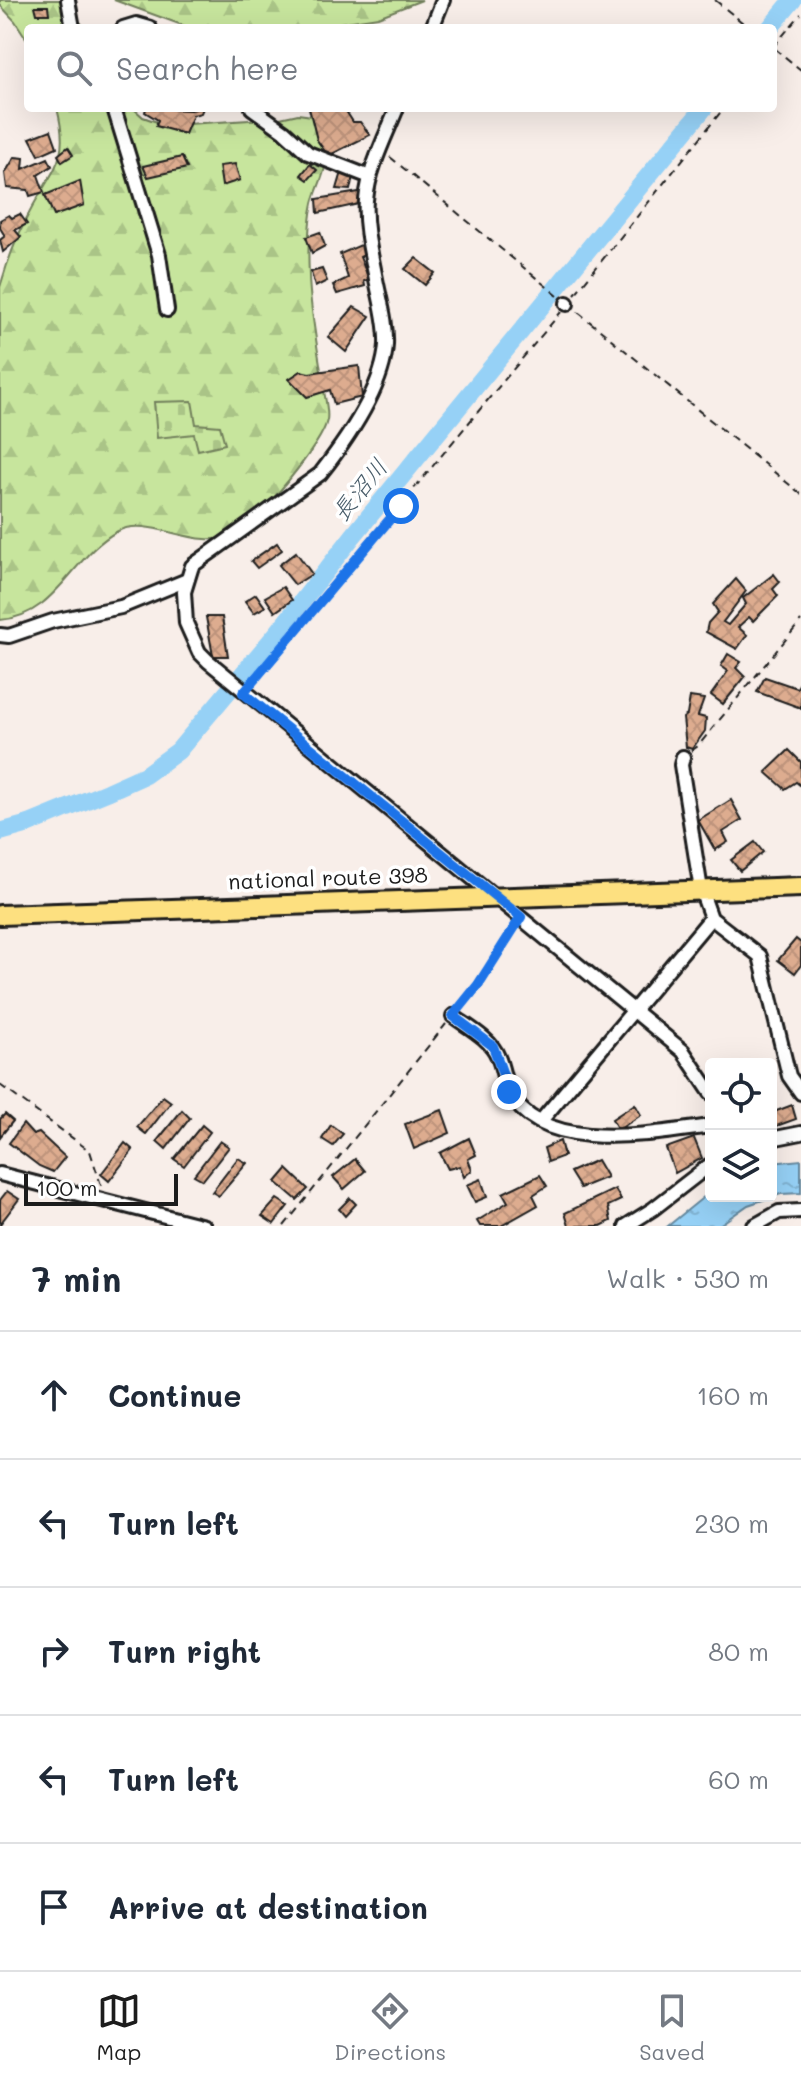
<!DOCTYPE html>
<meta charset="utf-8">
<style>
:root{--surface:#fff;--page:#f6f6f7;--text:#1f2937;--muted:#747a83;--line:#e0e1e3;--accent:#1c1c1c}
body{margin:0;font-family:Mali,"Klee One",sans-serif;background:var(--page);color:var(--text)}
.controls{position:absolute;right:24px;bottom:24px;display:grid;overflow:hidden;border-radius:8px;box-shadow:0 8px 32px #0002}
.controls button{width:72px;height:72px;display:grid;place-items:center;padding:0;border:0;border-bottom:2px solid var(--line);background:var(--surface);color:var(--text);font:40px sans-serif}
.scale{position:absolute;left:24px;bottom:20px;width:154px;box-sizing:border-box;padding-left:8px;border:4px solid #1c1c1c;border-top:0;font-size:22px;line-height:28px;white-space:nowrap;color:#1c1c1c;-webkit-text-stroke:6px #fff;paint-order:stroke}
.stop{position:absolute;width:24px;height:24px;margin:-18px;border:6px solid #1a73e8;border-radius:50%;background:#fff}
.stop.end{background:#1a73e8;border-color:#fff;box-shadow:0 2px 8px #0008}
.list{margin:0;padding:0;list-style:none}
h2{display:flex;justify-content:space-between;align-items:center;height:104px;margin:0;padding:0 32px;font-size:34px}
h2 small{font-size:26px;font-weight:400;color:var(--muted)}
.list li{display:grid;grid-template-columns:52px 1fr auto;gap:24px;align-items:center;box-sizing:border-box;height:128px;padding:0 32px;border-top:2px solid var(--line)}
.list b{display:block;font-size:30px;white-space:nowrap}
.list em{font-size:26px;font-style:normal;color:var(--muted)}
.icon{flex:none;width:44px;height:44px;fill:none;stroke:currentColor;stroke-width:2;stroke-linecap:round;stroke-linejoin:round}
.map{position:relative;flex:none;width:801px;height:1226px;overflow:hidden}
.search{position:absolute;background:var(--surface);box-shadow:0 8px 32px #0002;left:24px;right:24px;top:24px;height:88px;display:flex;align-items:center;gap:20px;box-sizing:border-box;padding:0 28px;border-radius:8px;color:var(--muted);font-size:30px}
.sheet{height:744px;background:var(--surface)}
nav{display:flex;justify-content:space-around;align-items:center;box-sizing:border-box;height:112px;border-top:2px solid var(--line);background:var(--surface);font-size:22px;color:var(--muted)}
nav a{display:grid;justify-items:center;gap:4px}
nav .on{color:var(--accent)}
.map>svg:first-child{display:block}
</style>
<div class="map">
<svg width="801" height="1226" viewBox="0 0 801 1226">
<defs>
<pattern id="forest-firs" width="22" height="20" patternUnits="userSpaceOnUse" patternTransform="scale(2)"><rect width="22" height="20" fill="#c7e59d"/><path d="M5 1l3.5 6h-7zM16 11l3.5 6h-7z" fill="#aac487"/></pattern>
<pattern id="cemetery-stones" width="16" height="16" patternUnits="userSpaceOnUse" patternTransform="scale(2)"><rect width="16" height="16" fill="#c7e59d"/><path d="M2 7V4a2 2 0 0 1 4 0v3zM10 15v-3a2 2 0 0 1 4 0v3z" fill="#aac487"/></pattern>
<pattern id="water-ripples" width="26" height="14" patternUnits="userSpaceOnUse" patternTransform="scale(2)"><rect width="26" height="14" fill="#96d1f6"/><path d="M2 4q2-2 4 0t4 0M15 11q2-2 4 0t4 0" fill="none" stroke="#81b3d2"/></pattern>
<pattern id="building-cross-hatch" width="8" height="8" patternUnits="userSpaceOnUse" patternTransform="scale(2)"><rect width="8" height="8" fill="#ddac8f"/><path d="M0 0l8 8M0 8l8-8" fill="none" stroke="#bd937b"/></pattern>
</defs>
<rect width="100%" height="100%" fill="#f8eee9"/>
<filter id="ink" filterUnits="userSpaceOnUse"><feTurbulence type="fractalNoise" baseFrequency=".0125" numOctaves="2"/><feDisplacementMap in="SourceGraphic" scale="16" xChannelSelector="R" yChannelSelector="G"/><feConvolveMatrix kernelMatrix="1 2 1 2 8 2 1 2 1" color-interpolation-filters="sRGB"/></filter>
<g filter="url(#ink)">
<g fill="url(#forest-firs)" stroke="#72805c" stroke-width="2">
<path d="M0,0H62L85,28H28V41L15,21L0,5Z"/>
<path d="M114,0H422L378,17L308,28H190Z"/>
<path d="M57,108H133L143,117L160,123L187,124L280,118L298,114L312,116C316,126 325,139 326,150C329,167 317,187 313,203C308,224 308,254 309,276C310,312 318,348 323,384C324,395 329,410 327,420C323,443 257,522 237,533C198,554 151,514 118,531C72,555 57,616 0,620V287C8,259 18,233 33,206C55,166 70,158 57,108Z"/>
</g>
<path fill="url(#cemetery-stones)" stroke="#72805c" stroke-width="2" d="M192,401L196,424L220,426L225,444L198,450L194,434L157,438L154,402Z"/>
<path fill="url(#water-ripples)" stroke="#65899f" stroke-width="2" d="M801,1160V1193L781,1194L748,1205L718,1226H668L711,1191V1196H771V1163Z"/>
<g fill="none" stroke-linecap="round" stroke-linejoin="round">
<g stroke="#96d1f6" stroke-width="18">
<path d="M770,28L793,0"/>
<path d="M0,832L29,824L107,792L145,775L178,751L278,632L353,536L704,108"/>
</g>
</g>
<g fill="url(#building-cross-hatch)" stroke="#1c1c1c" stroke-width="2">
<path d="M35,6H48L49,14H37Z"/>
<path d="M146,108L190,110L203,108L201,113L193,115L185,134L156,126L158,120L145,112Z"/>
<path d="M309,108H344L353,122H360L370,135L328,156L317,140Z"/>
<path d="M51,130L57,147L39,155L30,138Z"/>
<path d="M68,147L73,155L62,162L58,155Z"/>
<path d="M15,157L24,158L23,169L48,158L52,166L38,175L44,192L30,196L28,190L7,188L5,173Z"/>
<path d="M182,157L187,168L148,177L143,166Z"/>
<path d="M235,164L240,180L222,186L219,166Z"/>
<path d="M310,164L317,170L308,180L301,175Z"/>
<path d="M342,172L353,176L350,190L337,189Z"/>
<path d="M80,181L84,205L54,216L45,195Z"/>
<path d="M359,192V204L318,213L317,199Z"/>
<path d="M20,214L27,224L15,230L21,237L3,252L0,240L5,236L0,228V220L9,215L12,218Z"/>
<path d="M320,232L325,246L312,253L306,237Z"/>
<path d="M363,244L366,254L360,257L369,279L364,281L365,286L337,294L333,285L348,278L340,254Z"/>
<path d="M416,258L435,273L425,285L405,269Z"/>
<path d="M322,269L327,281L315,287L311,272Z"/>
<path d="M354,307L370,316L346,352L328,337Z"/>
<path d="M359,366L362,397L334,404L330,390L307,397L289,379L301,371L309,373Z"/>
<path d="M277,543L282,550L257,568L251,561Z"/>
<path d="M296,552L312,574L295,585L279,565Z"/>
<path d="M774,574L780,582L773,589L778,596L753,621L749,617L738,627L747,635L737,649L706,632L708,623L718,612L713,604L736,579L746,591L723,622L728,625L746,604L743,598Z"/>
<path d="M283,587L292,600L275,612L265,597Z"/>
<path d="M256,594L265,607L254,613L245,601Z"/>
<path d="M206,617H222L228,656H213Z"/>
<path d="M728,654L741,662L736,668L745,677L723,704L711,695L728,671L721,666Z"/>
<path d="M765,677L797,688L801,681V708L757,692Z"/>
<path d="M690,697L704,699L698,716L706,718L705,731L692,749L686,747L683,718L687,715Z"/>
<path d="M789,750L801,762V786L796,782L785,789L766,772Z"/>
<path d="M731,800L742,820L723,832L728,842L715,850L698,820Z"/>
<path d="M755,842L763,852L740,871L731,860Z"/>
<path d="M796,939L801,943V965L795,973L778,960Z"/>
<path d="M163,1096L171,1102L146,1134L137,1127Z"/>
<path d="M635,1104L641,1115L618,1130L612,1119Z"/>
<path d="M792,1105L796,1119L771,1128V1109L774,1112Z"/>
<path d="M182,1110L190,1118L166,1149L157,1141Z"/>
<path d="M442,1110L450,1133L414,1149L405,1124Z"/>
<path d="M5,1114L13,1121L0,1137V1119Z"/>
<path d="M23,1124L33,1135L39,1133L65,1157L53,1172L39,1166L9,1143Z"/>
<path d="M202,1125L210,1132L184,1166L174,1159Z"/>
<path d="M331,1125L343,1134L333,1146L322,1139Z"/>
<path d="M469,1138L476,1155L468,1159L472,1170L464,1177L460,1166L448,1169L440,1153Z"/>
<path d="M694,1138L702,1158L675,1173L666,1148Z"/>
<path d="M220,1141L229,1147L203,1180L194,1175Z"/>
<path d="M560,1141L564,1156L548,1162L544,1148Z"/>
<path d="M125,1143L133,1150L109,1181L101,1174Z"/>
<path d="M238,1158L247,1163L219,1196L212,1192Z"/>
<path d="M355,1159L365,1171L344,1189L333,1177Z"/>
<path d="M597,1160L607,1177L580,1188L570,1172Z"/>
<path d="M287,1169L308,1189L297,1200L276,1182Z"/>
<path d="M540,1175L547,1186L533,1195L538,1205L501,1226H480L477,1221L508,1202L503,1193Z"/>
<path d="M481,1179L487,1197L475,1202L467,1185Z"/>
<path d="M615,1189L621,1200L608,1206L611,1221L601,1226H569L565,1213Z"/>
<path d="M7,1191L19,1199L0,1224V1200Z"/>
<path d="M350,1198L356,1204L345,1216L339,1209Z"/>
<path d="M277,1199L288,1206L274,1224L262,1216Z"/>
</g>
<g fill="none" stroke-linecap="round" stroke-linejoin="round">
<g stroke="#1c1c1c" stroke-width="18">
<g id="minor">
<path d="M68,0L73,28"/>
<path d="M123,28L136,24L150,28"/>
<path d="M432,28L443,0"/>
<path d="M114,108L159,255L167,310"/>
<path d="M252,108L284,131L308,153L370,177"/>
<path d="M397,108C385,138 369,168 366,200C364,226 371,253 376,279C380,300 387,323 386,345C383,388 346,441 320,474L192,566L184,592L186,623L199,652L208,661L683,1051L711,1093"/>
<path d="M567,303V304"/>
<path d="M0,635L9,636L53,621L121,607L187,580"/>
<path d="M683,757L681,765L701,890L711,918L760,956L789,1076L801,1093"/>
<path d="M453,1016C468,1027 491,1039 498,1057C503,1068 504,1082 509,1092C542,1156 654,1133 711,1126"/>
<path d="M540,1122L711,918"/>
<path d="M771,1139L801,1133"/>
<path d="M0,1174L204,1226"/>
<path d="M626,1226L653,1209L711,1164"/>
<path d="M754,1226L779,1212L801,1211"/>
</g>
</g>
<g stroke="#1c1c1c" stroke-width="24">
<path id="highway" d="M0,915L801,887"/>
</g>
<g stroke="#1c1c1c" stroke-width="2" stroke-dasharray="8 6" stroke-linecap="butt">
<path d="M715,0L749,28"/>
<path d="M773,47L801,14"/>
<path d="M774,48L801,70"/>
<path d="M390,157L558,296"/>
<path d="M575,294L724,108"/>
<path d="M578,312L801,494"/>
<path d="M253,682L561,312"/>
<path d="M691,751L698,746L801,621"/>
<path d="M460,1007L515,927"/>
<path d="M0,1085L90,1151L102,1188"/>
<path d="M284,1226L446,1024"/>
</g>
<use href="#minor" stroke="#fff" stroke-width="12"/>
<use href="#highway" stroke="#fde080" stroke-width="18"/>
</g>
</g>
<g fill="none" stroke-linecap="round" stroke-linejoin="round" filter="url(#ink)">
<path stroke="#1a73e8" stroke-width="10" d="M401,506L243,693L521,917L478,985L453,1016L493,1046L509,1092"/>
</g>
<g text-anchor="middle" stroke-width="7" stroke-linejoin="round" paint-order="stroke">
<g font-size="22" fill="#1c1c1c" stroke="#fff">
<text transform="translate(328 878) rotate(-2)" y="8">national route 398</text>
</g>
<g font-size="24" font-style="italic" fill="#475b68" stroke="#fff">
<text transform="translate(360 490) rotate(-51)" y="8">長沼川</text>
</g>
</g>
</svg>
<div class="controls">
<button><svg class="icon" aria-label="locate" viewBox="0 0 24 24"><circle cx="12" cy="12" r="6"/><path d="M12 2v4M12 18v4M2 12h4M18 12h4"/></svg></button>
<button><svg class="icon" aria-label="layers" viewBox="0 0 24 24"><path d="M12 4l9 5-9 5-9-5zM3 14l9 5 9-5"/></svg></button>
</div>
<div class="scale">100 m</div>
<div class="stop" style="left:401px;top:506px"></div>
<div class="stop end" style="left:509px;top:1092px"></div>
<div class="search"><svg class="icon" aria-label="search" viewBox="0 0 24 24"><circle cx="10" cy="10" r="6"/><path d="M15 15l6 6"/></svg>Search here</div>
</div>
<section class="sheet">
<h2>7 min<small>Walk · 530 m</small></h2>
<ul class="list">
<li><svg class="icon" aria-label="ahead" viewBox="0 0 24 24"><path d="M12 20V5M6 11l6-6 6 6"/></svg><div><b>Continue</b></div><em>160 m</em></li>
<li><svg class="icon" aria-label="left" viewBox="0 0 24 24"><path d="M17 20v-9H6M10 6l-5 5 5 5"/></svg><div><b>Turn left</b></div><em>230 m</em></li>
<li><svg class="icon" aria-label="right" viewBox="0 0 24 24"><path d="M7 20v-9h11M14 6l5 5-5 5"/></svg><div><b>Turn right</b></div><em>80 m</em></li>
<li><svg class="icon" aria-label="left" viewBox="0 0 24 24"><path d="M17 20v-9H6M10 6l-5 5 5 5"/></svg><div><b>Turn left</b></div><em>60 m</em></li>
<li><svg class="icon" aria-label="arrive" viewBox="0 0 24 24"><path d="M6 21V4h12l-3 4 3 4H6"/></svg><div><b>Arrive at destination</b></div></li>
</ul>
</section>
<nav>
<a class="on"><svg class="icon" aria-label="map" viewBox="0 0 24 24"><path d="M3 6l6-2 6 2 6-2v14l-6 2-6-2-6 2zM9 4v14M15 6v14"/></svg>Map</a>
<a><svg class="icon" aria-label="directions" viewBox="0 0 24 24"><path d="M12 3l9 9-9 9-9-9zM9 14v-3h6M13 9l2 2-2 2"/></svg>Directions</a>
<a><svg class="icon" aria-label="saved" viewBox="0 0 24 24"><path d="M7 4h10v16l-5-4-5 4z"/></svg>Saved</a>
</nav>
